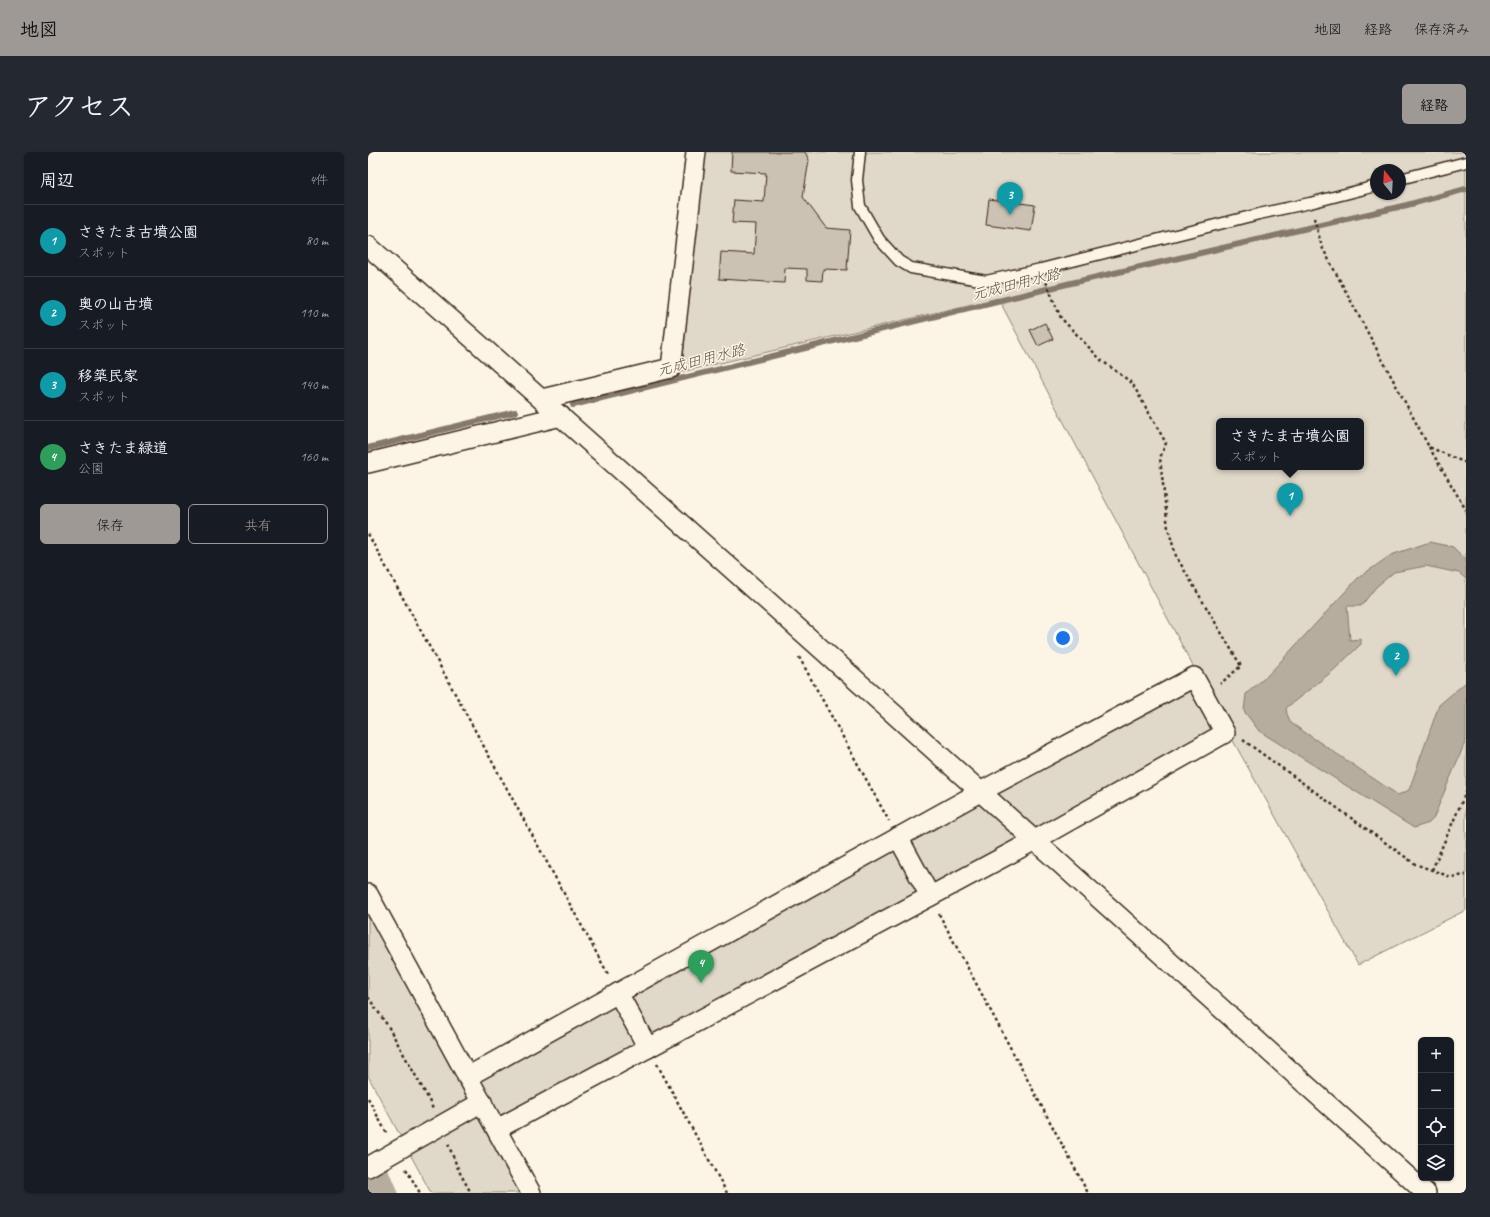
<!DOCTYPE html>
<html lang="ja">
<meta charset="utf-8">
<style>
:root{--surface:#171b24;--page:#242831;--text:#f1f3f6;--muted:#9ea1a6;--line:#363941;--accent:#9f9995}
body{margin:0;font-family:Caveat,"Klee One",sans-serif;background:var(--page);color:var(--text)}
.controls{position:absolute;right:12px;bottom:12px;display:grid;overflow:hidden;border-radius:6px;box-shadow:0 1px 3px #0004}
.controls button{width:36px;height:36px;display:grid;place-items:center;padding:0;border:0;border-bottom:1px solid var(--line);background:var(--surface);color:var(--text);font:20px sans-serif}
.compass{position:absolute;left:1002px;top:12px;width:36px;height:36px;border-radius:50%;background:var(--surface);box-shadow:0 1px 3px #0004;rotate:342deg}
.you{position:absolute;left:695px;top:486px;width:14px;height:14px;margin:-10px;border:3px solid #fff;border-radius:50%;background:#1a73e8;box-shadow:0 0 0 6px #1a73e833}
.badge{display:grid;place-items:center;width:26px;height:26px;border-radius:50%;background:var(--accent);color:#fff;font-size:13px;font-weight:700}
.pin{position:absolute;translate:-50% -33px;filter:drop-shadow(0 1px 2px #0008)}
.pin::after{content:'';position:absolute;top:21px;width:14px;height:12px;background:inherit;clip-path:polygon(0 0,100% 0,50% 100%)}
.popup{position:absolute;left:848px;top:266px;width:148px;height:52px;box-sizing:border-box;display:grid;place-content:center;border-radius:6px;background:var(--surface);filter:drop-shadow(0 1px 3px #0005);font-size:13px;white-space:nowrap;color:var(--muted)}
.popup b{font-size:15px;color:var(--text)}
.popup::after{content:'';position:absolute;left:50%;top:100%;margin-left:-8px;border:8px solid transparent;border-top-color:var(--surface)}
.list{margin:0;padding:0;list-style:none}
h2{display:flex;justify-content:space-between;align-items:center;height:52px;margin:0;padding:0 16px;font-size:17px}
h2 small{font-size:13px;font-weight:400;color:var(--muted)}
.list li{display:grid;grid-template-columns:26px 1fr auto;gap:12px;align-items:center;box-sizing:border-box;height:72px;padding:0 16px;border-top:1px solid var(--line)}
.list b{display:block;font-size:15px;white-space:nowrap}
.list p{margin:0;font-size:13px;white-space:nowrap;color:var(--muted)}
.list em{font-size:13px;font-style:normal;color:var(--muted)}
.actions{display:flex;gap:8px;padding:12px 16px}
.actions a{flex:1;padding:9px 0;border:1px solid var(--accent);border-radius:6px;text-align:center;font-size:14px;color:var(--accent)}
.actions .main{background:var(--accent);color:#111}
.icon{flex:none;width:22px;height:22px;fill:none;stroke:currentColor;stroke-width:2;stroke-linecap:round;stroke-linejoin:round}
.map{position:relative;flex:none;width:1098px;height:1041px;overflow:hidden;border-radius:6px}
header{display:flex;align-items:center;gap:24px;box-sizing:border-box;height:56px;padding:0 20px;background:var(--accent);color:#111}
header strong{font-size:19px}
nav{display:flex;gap:22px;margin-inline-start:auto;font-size:14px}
.intro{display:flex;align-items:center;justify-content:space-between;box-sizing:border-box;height:96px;padding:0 24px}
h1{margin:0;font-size:28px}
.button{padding:10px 18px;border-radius:6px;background:var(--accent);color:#111;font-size:14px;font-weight:700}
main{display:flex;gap:24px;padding:0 24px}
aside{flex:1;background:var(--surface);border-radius:6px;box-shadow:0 1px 3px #0004}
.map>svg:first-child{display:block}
</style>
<header>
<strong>地図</strong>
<nav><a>地図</a><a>経路</a><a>保存済み</a></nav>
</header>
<div class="intro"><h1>アクセス</h1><a class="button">経路</a></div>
<main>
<aside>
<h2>周辺<small>4件</small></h2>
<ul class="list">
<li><span class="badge" style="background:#0f9aa8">1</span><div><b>さきたま古墳公園</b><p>スポット</p></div><em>80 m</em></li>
<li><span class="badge" style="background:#0f9aa8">2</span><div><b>奥の山古墳</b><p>スポット</p></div><em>110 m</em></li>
<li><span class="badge" style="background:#0f9aa8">3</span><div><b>移築民家</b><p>スポット</p></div><em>140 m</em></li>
<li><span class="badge" style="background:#2e9e5b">4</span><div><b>さきたま緑道</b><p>公園</p></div><em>160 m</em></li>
</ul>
<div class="actions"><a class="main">保存</a><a>共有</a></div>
</aside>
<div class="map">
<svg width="1098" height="1041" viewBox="0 0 1098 1041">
<rect width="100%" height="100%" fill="#fcf5e5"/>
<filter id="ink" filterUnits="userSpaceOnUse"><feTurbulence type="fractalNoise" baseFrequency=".025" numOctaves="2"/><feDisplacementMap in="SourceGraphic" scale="8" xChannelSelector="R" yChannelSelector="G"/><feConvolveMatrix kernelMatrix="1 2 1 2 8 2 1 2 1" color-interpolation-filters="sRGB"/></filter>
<g filter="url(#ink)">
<path fill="#e0d8c8" stroke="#8e8173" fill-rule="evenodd" d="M333,0H1098V758L990,813L863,585L128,986L157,1041H63L0,924V756L89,920L827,518L630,146L314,220ZM1008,18H1032V42H1008ZM851,269H993V315H851Z"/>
<path fill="#b7ad9e" stroke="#85796b" d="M1062,390L1085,395L1098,408V427L1091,421L1058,414L1026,420L1008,435L993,454H979L982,488L993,487V492L966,518L918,556L919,562L923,571L1030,643L1041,638L1071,553L1098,530V588L1065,667L1061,671L1046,676L891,579L876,559L878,542L901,522L990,426L1023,403Z"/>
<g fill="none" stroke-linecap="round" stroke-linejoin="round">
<g stroke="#85796b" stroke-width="6">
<path d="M205,253L699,132L1039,53L1098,37"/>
<path d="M0,296L147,260"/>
</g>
<path stroke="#b7ad9e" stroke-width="37" d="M0,1021L11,1041"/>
</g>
<g fill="#ccc2b3" stroke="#3b2a1e">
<path d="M364,0H437L441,8L435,45L458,76L482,78L479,118L455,117L454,129L439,128V117L417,116L416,131L351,127L353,100L386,102L388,72L364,71L366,48L396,50L398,21L363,19Z"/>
<path d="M621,47L667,53L663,79L618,73Z"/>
<path d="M677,171L685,187L670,194L662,178Z"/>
</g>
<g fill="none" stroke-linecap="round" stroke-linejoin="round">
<g stroke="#3b2a1e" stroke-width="13">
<g id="service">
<path d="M492,0L489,28L492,54L511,87L531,109L543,116L618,129L673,117L891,62L942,51L1008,34"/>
<path d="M1032,27L1098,10"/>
</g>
</g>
<g stroke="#3b2a1e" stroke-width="22">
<g id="minor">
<path d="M0,94C355,407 707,724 1058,1041"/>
<path d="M174,247L303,216L328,0"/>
<path d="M0,311L193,264"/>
<path d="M530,685L562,744"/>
<path d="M0,742L163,1041"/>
<path d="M250,841L280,896"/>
<path d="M99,925L612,640L826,525L857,581L667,688L129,977"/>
<path d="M0,1015L114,950"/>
</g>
</g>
<g stroke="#3b2a1e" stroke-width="2.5" stroke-dasharray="3 3" stroke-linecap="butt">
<path d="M946,66L954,95L1061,295L1098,311"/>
<path d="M678,130L693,166L733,208L764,231L798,291L792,306L800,376L808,404L873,514L852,532"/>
<path d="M1061,295L1098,358"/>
<path d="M0,382L241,824"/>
<path d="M431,505L521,669"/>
<path d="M875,588L1047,712L1083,725L1098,723"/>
<path d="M1064,718L1098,640"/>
<path d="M571,762L720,1041"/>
<path d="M0,845L20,874L60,946L65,957"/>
<path d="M289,912L359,1041"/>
<path d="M0,946L19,982"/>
<path d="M80,992L91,1019L103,1041"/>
<path d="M38,1017L52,1041"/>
</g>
<use href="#service" stroke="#fcf5e5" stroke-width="10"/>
<use href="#minor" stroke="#fcf5e5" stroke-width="19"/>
</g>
</g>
<g text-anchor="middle" stroke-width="3" stroke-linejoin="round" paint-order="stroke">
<g font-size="15" font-style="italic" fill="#605144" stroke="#fcf5e5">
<text transform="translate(648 132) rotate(-14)" y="5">元成田用水路</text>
<text transform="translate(333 208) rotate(-14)" y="5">元成田用水路</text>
</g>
</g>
</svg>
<div class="controls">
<button>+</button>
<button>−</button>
<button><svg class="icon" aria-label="locate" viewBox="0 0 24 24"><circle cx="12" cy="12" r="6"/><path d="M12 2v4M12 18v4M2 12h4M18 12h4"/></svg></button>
<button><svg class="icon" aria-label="layers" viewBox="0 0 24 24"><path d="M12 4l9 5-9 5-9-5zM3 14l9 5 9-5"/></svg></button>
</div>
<svg class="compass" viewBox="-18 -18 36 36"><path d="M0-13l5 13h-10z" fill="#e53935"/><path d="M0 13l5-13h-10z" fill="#9ea1a6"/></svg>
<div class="you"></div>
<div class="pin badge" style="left:922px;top:364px;background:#0f9aa8">1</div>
<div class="popup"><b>さきたま古墳公園</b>スポット</div>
<div class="pin badge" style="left:1028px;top:524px;background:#0f9aa8">2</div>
<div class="pin badge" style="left:642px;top:63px;background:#0f9aa8">3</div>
<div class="pin badge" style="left:333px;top:831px;background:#2e9e5b">4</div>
</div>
</main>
